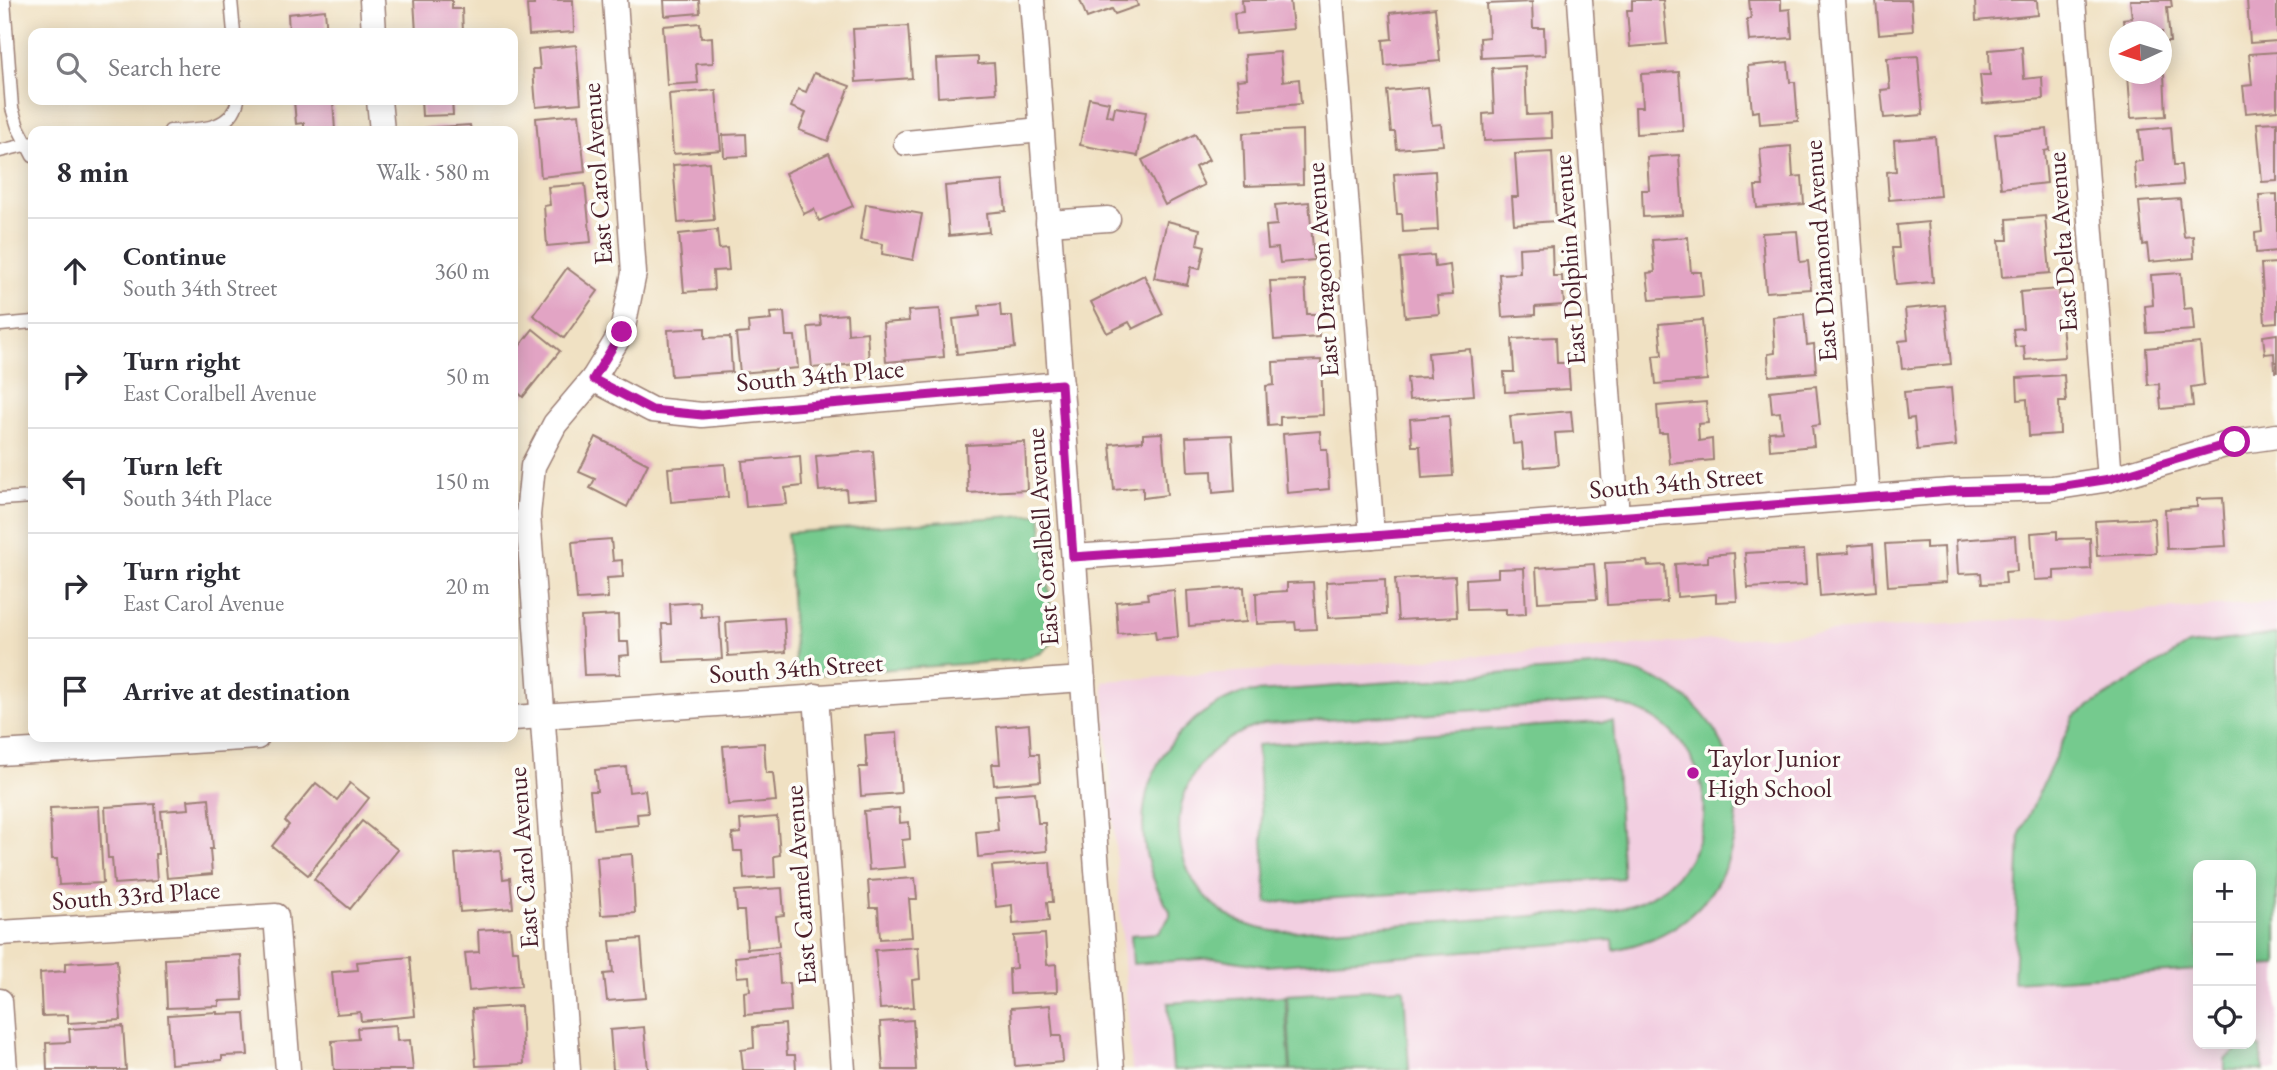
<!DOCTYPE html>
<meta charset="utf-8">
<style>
:root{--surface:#fff;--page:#f2f2f3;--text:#2b2b33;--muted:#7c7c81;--line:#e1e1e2}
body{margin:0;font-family:"EB Garamond",serif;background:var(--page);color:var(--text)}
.controls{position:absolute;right:21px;bottom:21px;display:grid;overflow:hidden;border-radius:14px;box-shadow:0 4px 18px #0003}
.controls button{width:63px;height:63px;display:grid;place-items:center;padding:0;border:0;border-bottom:2px solid var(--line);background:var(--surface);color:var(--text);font:35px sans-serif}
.compass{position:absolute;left:2109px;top:21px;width:63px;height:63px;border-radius:50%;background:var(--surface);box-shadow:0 4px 18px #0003;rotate:266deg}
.stop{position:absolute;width:21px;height:21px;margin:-16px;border:5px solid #b5179e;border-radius:50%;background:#fff}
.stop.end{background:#b5179e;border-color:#fff;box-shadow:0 2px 7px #0008}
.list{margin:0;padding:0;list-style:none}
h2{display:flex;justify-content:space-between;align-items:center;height:91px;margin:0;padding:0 28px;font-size:30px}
h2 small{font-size:23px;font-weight:400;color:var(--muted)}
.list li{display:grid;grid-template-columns:46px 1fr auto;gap:21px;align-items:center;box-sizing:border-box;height:105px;padding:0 28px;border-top:2px solid var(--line)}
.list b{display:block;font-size:26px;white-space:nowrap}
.list p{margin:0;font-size:23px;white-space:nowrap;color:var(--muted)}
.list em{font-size:23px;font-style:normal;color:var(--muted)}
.icon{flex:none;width:38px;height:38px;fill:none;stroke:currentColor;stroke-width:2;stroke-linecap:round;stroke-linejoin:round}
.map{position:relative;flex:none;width:2277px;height:1070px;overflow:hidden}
.search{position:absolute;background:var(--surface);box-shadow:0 4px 18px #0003;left:28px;top:28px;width:490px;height:77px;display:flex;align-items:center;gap:18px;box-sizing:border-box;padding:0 24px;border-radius:14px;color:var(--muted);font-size:26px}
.panel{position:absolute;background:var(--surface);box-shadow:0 4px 18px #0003;left:28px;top:126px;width:490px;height:616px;border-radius:14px}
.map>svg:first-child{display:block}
</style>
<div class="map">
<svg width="2277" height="1070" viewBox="0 0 2277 1070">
<rect width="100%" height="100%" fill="#fdfcf7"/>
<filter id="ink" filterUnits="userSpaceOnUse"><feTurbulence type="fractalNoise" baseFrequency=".0143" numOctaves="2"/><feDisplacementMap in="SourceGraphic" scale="14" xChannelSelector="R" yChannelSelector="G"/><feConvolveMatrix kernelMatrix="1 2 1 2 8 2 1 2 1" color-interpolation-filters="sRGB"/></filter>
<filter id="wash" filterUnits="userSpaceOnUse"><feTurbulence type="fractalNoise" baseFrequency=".00686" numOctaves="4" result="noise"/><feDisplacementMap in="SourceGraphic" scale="28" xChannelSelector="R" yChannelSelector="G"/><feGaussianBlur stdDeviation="1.57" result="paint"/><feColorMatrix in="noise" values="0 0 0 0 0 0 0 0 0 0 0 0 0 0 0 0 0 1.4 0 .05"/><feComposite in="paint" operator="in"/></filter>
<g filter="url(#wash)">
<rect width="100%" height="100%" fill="#f0e1c3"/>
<path fill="#f2cfe1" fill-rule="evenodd" d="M2277,602V1070H1132L1103,681ZM2198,865H2251V1044H2198Z"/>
<g fill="#75ca8e" stroke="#60745c" stroke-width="2" fill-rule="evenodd">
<path d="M1041,514L1054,641L1041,653L1018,660L796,676L787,533Z"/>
<path d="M2277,634V965L2251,966V865H2198V970L2014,982L2020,834L2074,716L2188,645Z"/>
<path d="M1606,666C1628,670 1648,674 1667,685C1751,732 1761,857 1687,918C1665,936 1641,944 1614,950L1613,940L1265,966L1215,958L1133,964L1131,935L1159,933L1170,916V911C1115,826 1147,727 1243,693ZM1605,702C1733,720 1738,886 1610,911L1285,932C1156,925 1140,757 1264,724Z"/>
<path d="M1613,721L1623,878L1267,903L1257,745Z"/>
<path d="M1404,988L1409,1070H1291L1287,995Z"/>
<path d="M1285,996L1290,1070H1173L1168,1003Z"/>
<path d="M2261,1047L2263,1070H2225V1060L2238,1050Z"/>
</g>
<g id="blocks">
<g fill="#e2a4c4">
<path d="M414,0H452V9H462L463,33H416Z"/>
<path d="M534,0H573L574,32L529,35L527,5H534Z"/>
<path d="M664,0H699L700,13L665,16Z"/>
<path d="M1080,0H1136L1138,6L1115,14L1112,9L1087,18Z"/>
<path d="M1242,0H1290L1293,29L1236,34L1234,13L1243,12Z"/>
<path d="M1632,0H1663L1667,44L1630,47L1627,10H1632Z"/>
<path d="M1749,0H1781V10L1790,9L1792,38L1749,41L1747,19H1751Z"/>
<path d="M1876,0H1911L1913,31L1879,34Z"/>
<path d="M1975,0H2037L2038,15L1976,21Z"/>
<path d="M2130,0H2171L2172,7H2167L2170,42H2162V32H2124L2123,19L2132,18Z"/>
<path d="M2247,0H2277V41L2250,43Z"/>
<path d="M1532,2L1533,28H1544L1545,55L1481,58L1480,38L1489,37L1487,4Z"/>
<path d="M1435,8L1440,61L1385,66L1383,40L1392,39L1390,13Z"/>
<path d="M325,10L327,33H289L288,14Z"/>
<path d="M700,23L701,38L712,37L713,63L696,64L698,83L667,85L663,26Z"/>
<path d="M908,26L912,78L856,82L853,29Z"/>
<path d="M576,45L581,103L536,107L533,69H540L538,49Z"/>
<path d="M2022,47L2024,79L2042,77L2043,99L1983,104L1980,75H1990L1989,50Z"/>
<path d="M1280,52L1283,81L1299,79L1301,104L1240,109L1237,80L1247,79L1245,55Z"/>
<path d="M2277,52V110L2246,113L2243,86L2252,85L2249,54Z"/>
<path d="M1918,56L1923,115L1884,118L1881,90L1890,89L1887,58Z"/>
<path d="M978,57V64L994,63L996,93L938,97L936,59Z"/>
<path d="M1788,62L1790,82H1795L1798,121L1760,124L1759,111L1752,112L1748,66Z"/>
<path d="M1525,66L1527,115L1551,114L1552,138L1484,141L1483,114L1494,113L1492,68Z"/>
<path d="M1679,72L1683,131L1636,134L1635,107H1643L1641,74Z"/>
<path d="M814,73L850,86L828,141L799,130L806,113L791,107L798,89L806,92Z"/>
<path d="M2128,74H2164L2166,116L2131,118Z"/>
<path d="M1428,87L1432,125L1441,124L1443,145L1397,149L1395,132H1391L1387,91Z"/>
<path d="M716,90L721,150L673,154L669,94Z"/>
<path d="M1089,98L1109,102L1106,115L1113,117L1115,107L1146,112L1138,156L1080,145Z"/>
<path d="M294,100H333L335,131H304V123L296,124Z"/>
<path d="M421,100H452L453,115L422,116Z"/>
<path d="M579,114L585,172L541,177L536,118Z"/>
<path d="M2277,122V181L2262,182L2257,123Z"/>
<path d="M470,125L471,131H424V128Z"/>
<path d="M2171,127L2174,165H2181L2183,185L2136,189L2134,162L2142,161L2139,130Z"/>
<path d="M2047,129L2049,150L2044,151L2047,183L2001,188L1995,134Z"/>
<path d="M1302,130L1303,184L1245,186L1243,133Z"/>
<path d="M746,134L747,156L724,157L723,135Z"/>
<path d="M1195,134L1209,160L1195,167L1204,185L1165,205L1142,160Z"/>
<path d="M1935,137L1940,196L1889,200L1887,172L1896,171L1894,140Z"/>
<path d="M1791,146L1793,177L1802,176L1804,204L1757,208L1755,186H1763L1760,149Z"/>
<path d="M1552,152L1556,221L1514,224L1512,197H1518L1515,154Z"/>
<path d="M829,153L853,206L819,221L814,209L804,214L785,173Z"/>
<path d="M1679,155L1683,215L1643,217L1642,190H1649L1647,157Z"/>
<path d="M709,162L714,220L678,223L673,165Z"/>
<path d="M1435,171L1438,230L1403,232L1402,214H1397L1394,174Z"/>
<path d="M1003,181L1006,211L987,213L989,232L949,236L945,186Z"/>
<path d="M585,184L591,242L547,246L544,206L550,205L548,187Z"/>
<path d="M2277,194V251L2256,253L2255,233L2262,232L2259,195Z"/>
<path d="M2180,199L2184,237L2193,236L2194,258L2149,262L2147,244L2143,245L2139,202Z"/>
<path d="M1309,202L1314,260L1280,263L1278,248L1268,249L1266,226L1277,225L1275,205Z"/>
<path d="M866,204L922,214L913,260L882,254L883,244L860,240Z"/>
<path d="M2045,216L2050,273L2002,277L1999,240H2008L2007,219Z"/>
<path d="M1167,221L1200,229L1197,244L1205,246L1200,269L1191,267L1187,285L1154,278Z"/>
<path d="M1928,222L1933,282L1896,285L1892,248H1899L1897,225Z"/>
<path d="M717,230L719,249L727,248L729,270L713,271L714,290L684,292L679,234Z"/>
<path d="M1797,231L1800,262L1808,261L1811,289L1766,292L1762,233Z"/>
<path d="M1688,237L1691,272H1701L1703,296L1650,300L1647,273L1655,272L1652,240Z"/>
<path d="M1552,246L1553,276H1562L1564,305L1535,307V315L1502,317L1499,274L1520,273L1519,248Z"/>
<path d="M1434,255L1435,267L1450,265L1453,295L1437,296L1439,314L1405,317L1400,258Z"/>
<path d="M2277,263V322L2265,323L2261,264Z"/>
<path d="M567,268L598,291L564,338L533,315Z"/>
<path d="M2181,273L2184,309L2192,308L2194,330L2147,333L2145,306L2153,305L2151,275Z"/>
<path d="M1144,275L1163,314L1133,329L1129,322L1107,333L1091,302Z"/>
<path d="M1305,280L1307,314H1318L1319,337L1274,340L1270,281Z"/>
<path d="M2059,289L2065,357L2025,360L2024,346L2015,347L2013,329L2023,328L2020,292Z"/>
<path d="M1000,304L1001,316H1012L1015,348L957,354L953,319L980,316L979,306Z"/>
<path d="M1945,305L1951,364L1902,369L1899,341L1908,340L1905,309Z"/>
<path d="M940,309L944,357L886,362L883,323L909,321L908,311Z"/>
<path d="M784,312L786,336H795L798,368L740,373L736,334L749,333L748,322L771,320L770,313Z"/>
<path d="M847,314L848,334L867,332L869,363L812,368L808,327L821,326L820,316Z"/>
<path d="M1804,314L1807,345L1814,344L1816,372L1769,376L1768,354L1775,353L1773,317Z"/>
<path d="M1702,320L1707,380L1656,384L1653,356L1662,355L1659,324Z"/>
<path d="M705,328V338L730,337L732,372L671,376L668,330Z"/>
<path d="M533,329L560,351L523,397L513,388V350L515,352Z"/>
<path d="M2277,334V372H2275L2274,353L2265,354L2263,336Z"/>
<path d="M1556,337L1557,363H1568L1570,389L1505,392L1504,372H1514L1512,339Z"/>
<path d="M2200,343L2204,385L2191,387L2193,406L2161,409L2159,384L2148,385L2146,348Z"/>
<path d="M1470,349L1474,395L1409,400L1407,378L1430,377L1428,353Z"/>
<path d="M1321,360L1323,415L1280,417V425L1268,426L1266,386L1274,385L1273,362Z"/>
<path d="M2064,375L2066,402H2059L2060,434L2029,436L2027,399L2018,400L2017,378Z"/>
<path d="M1816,386L1820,425L1812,426L1814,446L1770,450L1769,432L1782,431L1780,412L1772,413L1770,391Z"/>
<path d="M1951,388L1956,446L1917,450L1914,418L1907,419L1904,392Z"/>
<path d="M1706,402L1708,423L1698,424L1699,441L1712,439L1713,460L1670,464L1667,433H1659L1657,406Z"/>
<path d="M1571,411L1573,432L1555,433L1558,465L1524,468L1522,443L1513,444L1510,416Z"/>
<path d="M1449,416L1453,476L1422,478L1420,446H1412L1410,419Z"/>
<path d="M1320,431L1321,449H1327L1329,489L1287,493L1283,434Z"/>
<path d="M1162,433L1167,495L1143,498V487L1114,490L1110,444L1143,441V434Z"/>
<path d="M1232,435L1235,491L1213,493L1212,471L1188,472L1186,437Z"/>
<path d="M596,437L648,464L627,507L590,488L595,479L579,472Z"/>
<path d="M1025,442L1027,490L968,493L966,445Z"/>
<path d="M873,451L877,498L847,500L846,489L819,491L816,456Z"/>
<path d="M800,456L802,486L785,488L787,504L746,507L742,461Z"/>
<path d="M725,464L728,497L671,502L668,468Z"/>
<path d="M2223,498L2226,546L2167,549L2165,509L2197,507V499Z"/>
<path d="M2154,518L2156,553L2097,556L2095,521Z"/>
<path d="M2057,531V539L2090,538L2091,569L2054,571V579L2034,580L2031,533Z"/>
<path d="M2015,536L2017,571L2005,572L2006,583L1982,584L1981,573L1958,574L1956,540Z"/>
<path d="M611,539L613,561L622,560L623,577L607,578L608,598L577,600L572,542Z"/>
<path d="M1926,542V548L1944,547L1946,582L1888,586L1885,544Z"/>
<path d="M1873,544L1876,591L1820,596L1817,555L1849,553L1848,546Z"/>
<path d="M1804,550L1806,585L1748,588L1745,553Z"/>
<path d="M1734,553L1737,601L1716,602V594L1677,597L1675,564L1708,562V555Z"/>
<path d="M1647,561L1648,566L1665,565L1667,602L1607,605L1605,563Z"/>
<path d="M1594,564L1597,599L1538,602L1536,568Z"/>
<path d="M1524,568L1526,614L1506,615V609L1467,610L1466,579L1498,577V569Z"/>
<path d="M1455,576L1457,617L1398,620L1395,579Z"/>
<path d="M1385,579L1386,615L1328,618L1326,582Z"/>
<path d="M1313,582L1316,629L1296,630L1295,622L1257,624L1256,593L1287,591V583Z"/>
<path d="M1244,587L1246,622L1189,626L1187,591Z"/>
<path d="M1174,590L1178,637L1156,639L1155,631L1118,634L1116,602L1148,599L1147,593Z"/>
<path d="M700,602L701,617L719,616L722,659L664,662L662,624H671L670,604Z"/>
<path d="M618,615L619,642H628L629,655L619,656L620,674L584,675L581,617Z"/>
<path d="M784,618L786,652L728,656L726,622Z"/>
<path d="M1029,724L1031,754H1039L1041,781L994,785L992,764H1000L997,727Z"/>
<path d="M897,733L901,793L861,796L859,767H867L865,735Z"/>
<path d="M764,743L766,773H773L776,801L728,805L723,746Z"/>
<path d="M626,767L629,792L645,790L648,813L637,814L638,825L594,829L590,791H597L595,770Z"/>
<path d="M316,783L337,800L350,783L369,798L308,875L272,846L289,825L285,821Z"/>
<path d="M1035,792L1038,823H1045L1047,851L978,857L976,832L998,830L995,795Z"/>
<path d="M209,798L213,849H210L212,874L167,878L161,811L189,809L188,800Z"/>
<path d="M155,804L158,854H155L157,881L114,884L112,858H108L105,807Z"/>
<path d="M99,806L103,883L59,885L57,859H52L50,808Z"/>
<path d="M899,808L900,823L909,822L910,839L902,840L905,867L869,870L864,811Z"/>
<path d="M777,817L780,855L774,856L775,877L744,879L742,851H734L732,834L741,833L740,820Z"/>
<path d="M362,821L398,850L350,909L314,879Z"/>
<path d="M500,850L503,879L510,878L513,908L460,912L455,854Z"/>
<path d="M632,854L635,913L601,915L597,857Z"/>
<path d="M1050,862L1053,902H1047L1049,921L1013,924L1012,905L996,907L992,866Z"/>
<path d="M915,878L917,899H909L912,937L880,939L878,908H870L868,881Z"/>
<path d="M782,888L784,915L776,916L779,946L747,949L744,911H737L735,891Z"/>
<path d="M510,928L512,950H518L521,986L469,991L465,953L479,952L478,930Z"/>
<path d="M1045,934L1047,965L1056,964L1057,992L1010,994L1009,969L1016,968L1014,936Z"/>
<path d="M641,939L646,998L607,1001L604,974L613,973L610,941Z"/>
<path d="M918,947L920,979L912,980L914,1007L880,1009L875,950Z"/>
<path d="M778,953L780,984L789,983L791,1011L745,1015L744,992L750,991L749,976L737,977L735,957Z"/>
<path d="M241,955L243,1000L219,1001V1006L167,1008L165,959Z"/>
<path d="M410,957L415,1016L361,1021L360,1012L336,1014L332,972L358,970L357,962Z"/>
<path d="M117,960L121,1020L68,1023V1015L42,1016L40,973L65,971V963Z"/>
<path d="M1050,1005L1053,1036H1061L1063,1062L1015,1066L1011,1008Z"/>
<path d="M521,1006L524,1064L476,1066L472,1009Z"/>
<path d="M217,1012V1014L245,1013L248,1055L222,1056V1060L171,1064L168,1015Z"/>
<path d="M913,1020L916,1070H883L880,1022Z"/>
<path d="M785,1024L787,1055H795L796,1070H743L741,1050L754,1048L753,1027Z"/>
<path d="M396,1025L397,1041L410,1040L413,1070H334L332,1041L358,1039L357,1028Z"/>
<path d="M123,1026L126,1070H47L46,1043L70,1042L69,1029Z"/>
<path d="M644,1027L648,1070H613L610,1030Z"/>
</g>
</g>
</g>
<g filter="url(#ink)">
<use href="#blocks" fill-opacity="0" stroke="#9d8077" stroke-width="2"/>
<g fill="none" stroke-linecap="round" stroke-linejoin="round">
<g stroke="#9d8077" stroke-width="15">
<g id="service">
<path d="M4,0L12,108L18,127L33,156"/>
<path d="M231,0L234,33"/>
<path d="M170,131C196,129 231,132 238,100"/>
<path d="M0,151L33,143"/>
<path d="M0,325L33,322"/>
<path d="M0,499L33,497"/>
</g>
</g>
<g stroke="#9d8077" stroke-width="27">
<g id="minor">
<path d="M372,0L374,33"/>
<path d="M1032,0L1112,1070"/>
<path d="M1331,0L1372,536"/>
<path d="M1580,0L1617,516"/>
<path d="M1832,0L1868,497"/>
<path d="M2073,0L2110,479"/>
<path d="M379,100L382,131"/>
<path d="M906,143L1041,130"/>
<path d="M1048,223L1108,219"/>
<path d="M593,379L652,410L702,415L1061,384"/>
<path d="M1074,557L1372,536L1950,491L2052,488L2110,479L2235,442L2277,436"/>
<path d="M816,696L843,1070"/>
<path d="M513,718L1083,679"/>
<path d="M0,753L257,737"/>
<path d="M0,933L276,916L288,1070"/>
<path d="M0,1001L5,1070"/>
<path d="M568,1070L528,515L533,466L555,424L593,379L622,332L634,273L615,0"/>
</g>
</g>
<use href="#service" stroke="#fff" stroke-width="12"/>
<use href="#minor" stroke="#fff" stroke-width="24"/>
</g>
</g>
<g fill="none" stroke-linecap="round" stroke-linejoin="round" filter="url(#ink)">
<path stroke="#b5179e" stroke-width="9" d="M622,332L593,379L652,410L702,415L1061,384L1073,557L1372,536L1951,491L2052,488L2110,479L2235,442"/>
</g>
<circle fill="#b5179e" stroke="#fdfcf7" stroke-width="2.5" cx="1693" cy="773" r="7"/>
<g text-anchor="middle" stroke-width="7" stroke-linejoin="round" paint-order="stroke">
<g font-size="26" fill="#4a1f2b" stroke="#fdfcf7">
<text transform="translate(597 174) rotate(-94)" y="9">East Carol Avenue</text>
<text transform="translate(2062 242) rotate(-94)" y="9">East Delta Avenue</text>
<text transform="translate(1820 251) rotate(-94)" y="9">East Diamond Avenue</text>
<text transform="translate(1569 260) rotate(-94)" y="9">East Dolphin Avenue</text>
<text transform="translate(1322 270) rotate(-94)" y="9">East Dragoon Avenue</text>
<text transform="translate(820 375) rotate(-5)" y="9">South 34th Place</text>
<text transform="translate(1676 482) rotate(-5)" y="9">South 34th Street</text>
<text transform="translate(1042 537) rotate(-94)" y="9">East Coralbell Avenue</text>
<text transform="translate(796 668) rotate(-4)" y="9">South 34th Street</text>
<text transform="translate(523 858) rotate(-94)" y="9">East Carol Avenue</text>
<text transform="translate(800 885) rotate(-94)" y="9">East Carmel Avenue</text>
<text transform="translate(136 895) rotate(-4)" y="9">South 33rd Place</text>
</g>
<g font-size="26" fill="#4a1f2b" stroke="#fdfcf7" text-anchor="start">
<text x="1707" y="767">Taylor Junior<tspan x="1707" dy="30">High School</tspan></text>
</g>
</g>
</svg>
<div class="controls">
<button>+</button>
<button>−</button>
<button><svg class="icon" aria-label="locate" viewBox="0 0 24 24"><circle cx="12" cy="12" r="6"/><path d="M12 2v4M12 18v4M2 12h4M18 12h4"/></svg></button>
</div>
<svg class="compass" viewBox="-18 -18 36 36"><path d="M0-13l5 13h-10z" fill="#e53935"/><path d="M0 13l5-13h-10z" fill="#7c7c81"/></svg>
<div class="stop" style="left:2235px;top:442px"></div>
<div class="stop end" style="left:622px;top:332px"></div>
<div class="search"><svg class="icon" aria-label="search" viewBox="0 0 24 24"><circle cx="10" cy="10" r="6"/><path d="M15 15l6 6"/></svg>Search here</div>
<section class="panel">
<h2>8 min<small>Walk · 580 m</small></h2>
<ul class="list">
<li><svg class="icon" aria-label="ahead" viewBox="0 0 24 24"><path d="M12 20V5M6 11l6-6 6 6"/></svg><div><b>Continue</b><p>South 34th Street</p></div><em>360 m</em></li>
<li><svg class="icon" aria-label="right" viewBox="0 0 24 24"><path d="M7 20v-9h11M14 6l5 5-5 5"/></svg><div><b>Turn right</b><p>East Coralbell Avenue</p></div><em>50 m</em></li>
<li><svg class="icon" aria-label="left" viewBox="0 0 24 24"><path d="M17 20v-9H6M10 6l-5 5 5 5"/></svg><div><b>Turn left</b><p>South 34th Place</p></div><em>150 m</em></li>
<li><svg class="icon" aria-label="right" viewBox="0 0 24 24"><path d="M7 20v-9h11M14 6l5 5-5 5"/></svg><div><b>Turn right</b><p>East Carol Avenue</p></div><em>20 m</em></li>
<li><svg class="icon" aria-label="arrive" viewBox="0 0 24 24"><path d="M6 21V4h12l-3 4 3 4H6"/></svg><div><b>Arrive at destination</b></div></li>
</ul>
</section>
</div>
